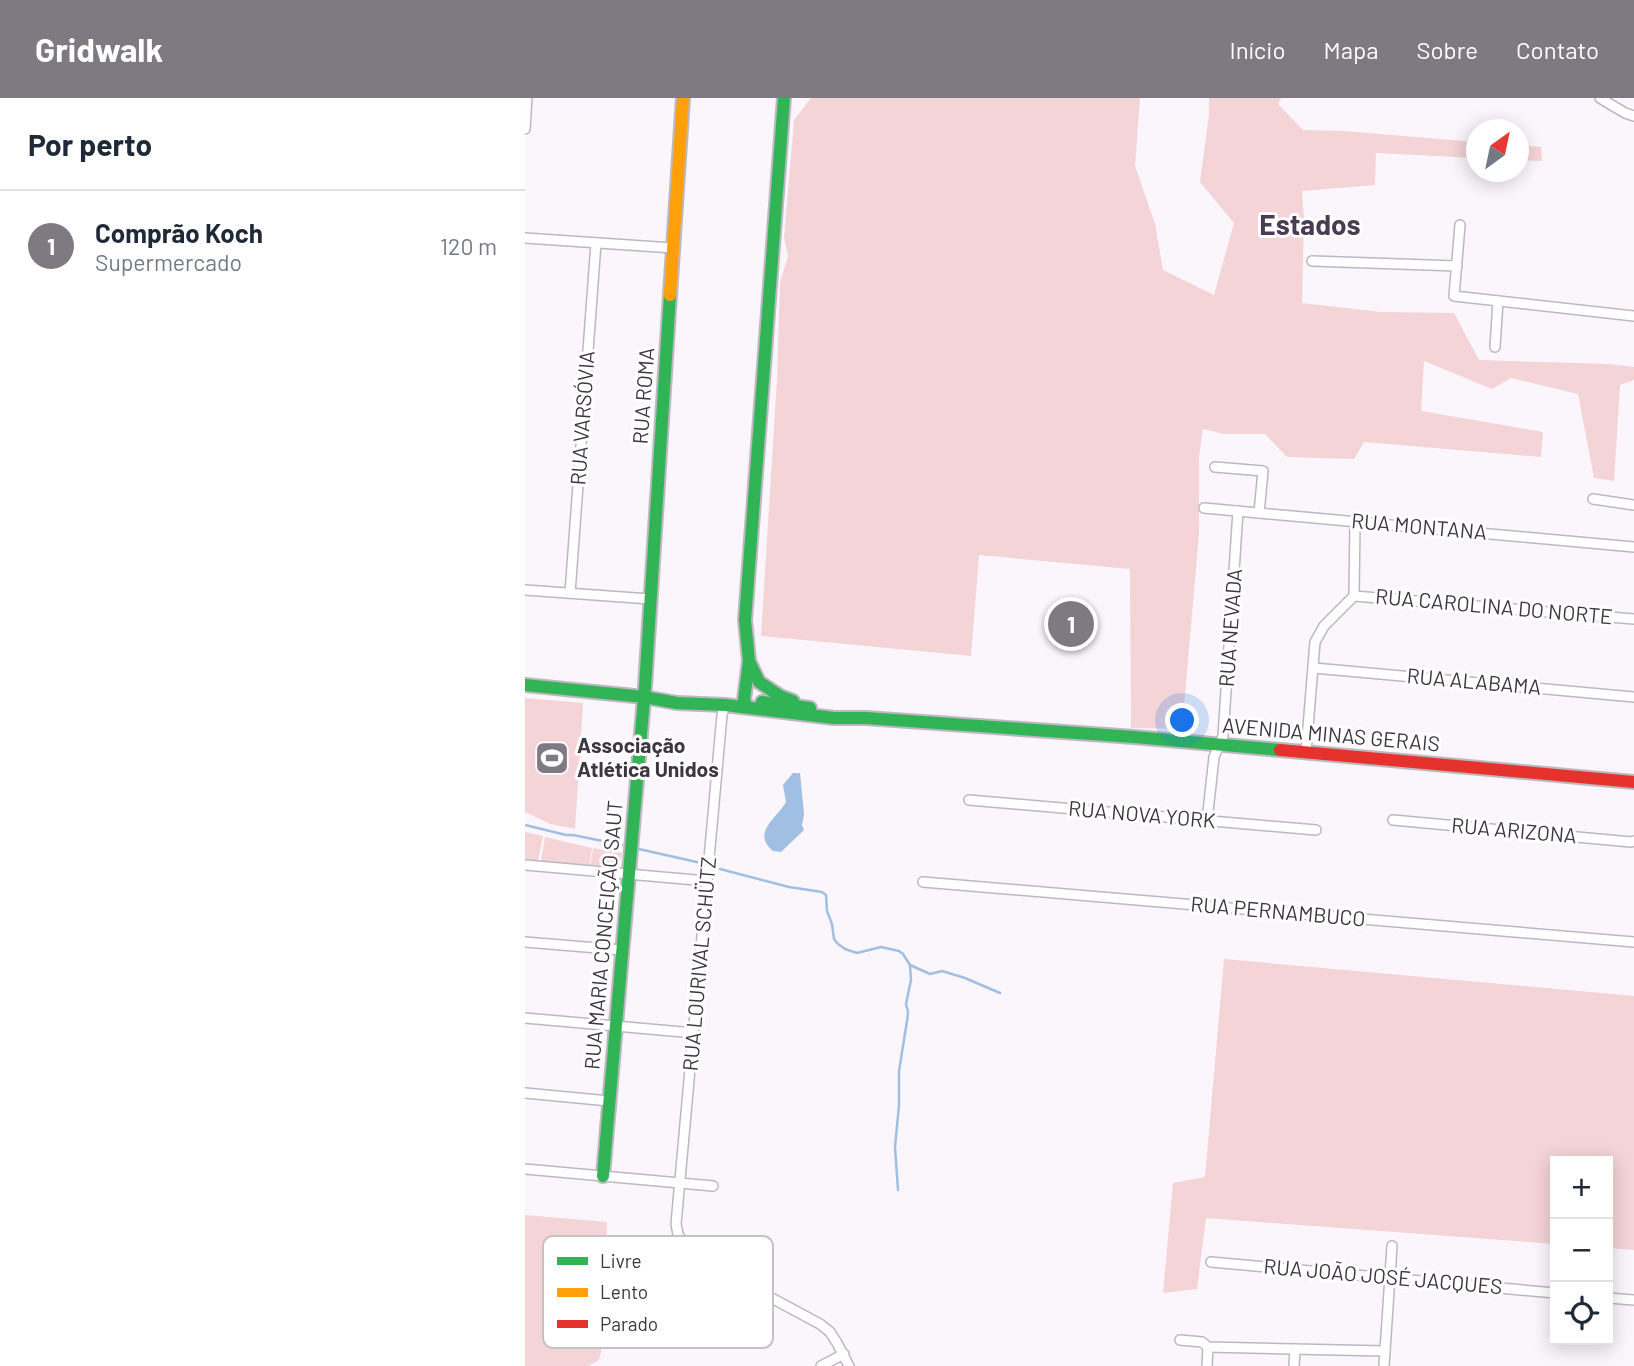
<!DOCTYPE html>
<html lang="pt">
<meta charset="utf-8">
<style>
:root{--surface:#fff;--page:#f6f6f7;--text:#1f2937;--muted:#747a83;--line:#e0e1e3;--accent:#7f7982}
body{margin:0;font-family:Barlow,sans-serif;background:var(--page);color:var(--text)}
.controls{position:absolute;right:21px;bottom:21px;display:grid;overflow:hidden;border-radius:0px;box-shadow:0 4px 18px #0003}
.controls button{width:63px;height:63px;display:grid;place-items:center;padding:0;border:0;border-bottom:2px solid var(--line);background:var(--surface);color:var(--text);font:35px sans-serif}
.compass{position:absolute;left:941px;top:21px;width:63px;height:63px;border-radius:50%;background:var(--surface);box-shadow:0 4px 18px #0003;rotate:33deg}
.you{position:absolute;left:658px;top:623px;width:24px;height:24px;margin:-18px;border:5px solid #fff;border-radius:50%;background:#1a73e8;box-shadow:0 0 0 10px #1a73e833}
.badge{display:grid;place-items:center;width:46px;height:46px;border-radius:50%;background:var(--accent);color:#fff;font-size:23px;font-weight:700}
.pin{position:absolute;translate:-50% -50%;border:4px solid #fff;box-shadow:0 2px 7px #0006}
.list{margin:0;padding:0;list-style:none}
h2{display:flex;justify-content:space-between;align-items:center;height:91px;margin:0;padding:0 28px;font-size:30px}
h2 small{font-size:23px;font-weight:400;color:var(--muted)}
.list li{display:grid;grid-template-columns:46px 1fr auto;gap:21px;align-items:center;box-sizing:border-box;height:112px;padding:0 28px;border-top:2px solid var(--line)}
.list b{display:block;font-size:26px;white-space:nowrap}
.list p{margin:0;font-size:23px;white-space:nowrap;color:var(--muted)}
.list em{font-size:23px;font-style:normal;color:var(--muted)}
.icon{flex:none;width:38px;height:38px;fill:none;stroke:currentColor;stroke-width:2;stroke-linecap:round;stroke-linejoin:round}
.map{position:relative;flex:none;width:1109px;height:1268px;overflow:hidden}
header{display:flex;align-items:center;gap:42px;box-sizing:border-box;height:98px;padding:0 35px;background:var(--accent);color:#fff}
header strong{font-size:33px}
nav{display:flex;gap:38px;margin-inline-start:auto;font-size:24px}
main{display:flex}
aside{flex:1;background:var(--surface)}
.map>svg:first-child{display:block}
</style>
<header>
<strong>Gridwalk</strong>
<nav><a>Início</a><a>Mapa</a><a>Sobre</a><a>Contato</a></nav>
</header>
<main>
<aside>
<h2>Por perto<small></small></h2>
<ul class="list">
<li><span class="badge">1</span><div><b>Comprão Koch</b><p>Supermercado</p></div><em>120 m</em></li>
</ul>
</aside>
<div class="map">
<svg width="1109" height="1268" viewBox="0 0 1109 1268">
<rect width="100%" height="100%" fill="#faf6fc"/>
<g fill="#f4d4d6">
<path d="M286,0H615L610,68L630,126L638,172L689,197L709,125L675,84L684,17V0H756L753,6L778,32L819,33L951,44V60L851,55L850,87L777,93L779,121L777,205L856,214L929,215L954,262L1084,266L1109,269V282L1095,287L1089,383L1069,380L1053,296L986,280L967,291L899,263L896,313L1018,334L1016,359L839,344L829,361L762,359L740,336H699L678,331L674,359V435L657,631L606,630L605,471L454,457L446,558L236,538L252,281L255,185L263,158L259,140L269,22Z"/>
<path d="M993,47L1016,49L1017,63L994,62Z"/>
<path d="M0,600L58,605L50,731L25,726L0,714Z"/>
<path d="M0,734L18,738L13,763L0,761Z"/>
<path d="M20,739L67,750L64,768L16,763Z"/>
<path d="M68,750L97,755L94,772L65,768Z"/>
<path d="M699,861L1109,898V1152L1083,1150V1063H1030V1146L681,1120L672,1191L638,1195L648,1085L680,1079Z"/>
<path d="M0,1117L82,1124L79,1241L74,1262L63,1268H0Z"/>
</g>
<path fill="#a0bfe2" d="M268,675H275L279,716L277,727L279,732L256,754L248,753C226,735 252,720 261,704L258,687Z"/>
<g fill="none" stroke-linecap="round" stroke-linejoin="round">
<g stroke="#a0bfe2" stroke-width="2.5">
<path d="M0,727L41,737H48L97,747"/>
<path d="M114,751L176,765"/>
<path d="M195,771L264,789L297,794L301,797L302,813L307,826L309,841L313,846L320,851L332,855L356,849L374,853L378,856L385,867L386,882L381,906L383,914L382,923L374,973V1007L370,1049L373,1092"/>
<path d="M385,867L405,876L417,873L440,880L475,895"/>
</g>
<g stroke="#bdb8c0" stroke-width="12">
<g id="street">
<path d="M1075,0L1100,15L1109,18"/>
<path d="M0,31L2,0"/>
<path d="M935,127L929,198L1109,218"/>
<path d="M0,140L148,150"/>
<path d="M787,163L932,168"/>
<path d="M970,249L973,203"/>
<path d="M690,369L738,373L734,415"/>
<path d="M1068,401L1109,407"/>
<path d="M679,410L1109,449"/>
<path d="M0,492L125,501"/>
<path d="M45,495L71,145"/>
<path d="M829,498L1109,521"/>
<path d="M789,570L1109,599"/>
<path d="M200,607L197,617L151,1126L153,1136L157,1143L166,1151L241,1197L295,1226L305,1234L312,1245L324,1268"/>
<path d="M781,654L790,544L799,528L829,498L830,424"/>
<path d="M444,702L791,732"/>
<path d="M868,722L1106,744L1109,743"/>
<path d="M682,723L689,659L698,638L713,413"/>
<path d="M0,767L182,783"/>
<path d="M398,784L1109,844"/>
<path d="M0,844L97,852"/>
<path d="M0,920L169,935"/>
<path d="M0,995L84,1003"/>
<path d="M0,1071L188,1088"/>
<path d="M686,1164L1030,1195"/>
<path d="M1083,1200L1109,1202"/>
<path d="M655,1242L677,1244L683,1249L860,1253"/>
<path d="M296,1268L319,1256"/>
<path d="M682,1268L683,1249"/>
<path d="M769,1268L770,1251"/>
<path d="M859,1268L867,1148"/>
</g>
</g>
<g stroke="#bdb8c0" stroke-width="16">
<g id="fast">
<path d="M224,563L234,584L255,598L268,603"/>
<path d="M0,587L119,599L152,605L200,607L309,620H341L609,639L755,652"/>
<path d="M237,604L285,610"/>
<path d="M222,609L219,602L224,563L220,522L259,0"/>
<path d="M78,1078L120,589L145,197"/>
</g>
</g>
<g stroke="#bdb8c0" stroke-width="16">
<path id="slow" d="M145,197L158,0"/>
</g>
<g stroke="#bdb8c0" stroke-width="16">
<path id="jam" d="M755,652L1109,684"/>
</g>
<use href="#street" stroke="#fefeff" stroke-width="9"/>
<use href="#fast" stroke="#30b455" stroke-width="12"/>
<use href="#slow" stroke="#ff9f0a" stroke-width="12"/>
<use href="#jam" stroke="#e5322d" stroke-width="12"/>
</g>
<defs>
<g id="stadium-square" transform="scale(1.75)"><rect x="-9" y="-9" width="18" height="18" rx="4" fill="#7f7982" stroke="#fff"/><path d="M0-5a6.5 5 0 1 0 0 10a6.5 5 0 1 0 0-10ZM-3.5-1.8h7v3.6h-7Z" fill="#fff"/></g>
</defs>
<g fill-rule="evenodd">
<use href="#stadium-square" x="27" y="660"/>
</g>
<g text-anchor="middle" stroke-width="6" stroke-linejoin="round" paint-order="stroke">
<g font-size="21" fill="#3d3540" stroke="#fff">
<text transform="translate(119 298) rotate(-86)" y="7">RUA ROMA</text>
<text transform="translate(58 320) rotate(-86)" y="7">RUA VARSÓVIA</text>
<text transform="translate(894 429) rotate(5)" y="7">RUA MONTANA</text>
<text transform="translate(969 509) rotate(5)" y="7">RUA CAROLINA DO NORTE</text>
<text transform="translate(706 530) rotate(-86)" y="7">RUA NEVADA</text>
<text transform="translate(949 584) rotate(5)" y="7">RUA ALABAMA</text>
<text transform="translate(806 637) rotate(5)" y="7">AVENIDA MINAS GERAIS</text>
<text transform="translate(617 717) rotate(5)" y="7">RUA NOVA YORK</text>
<text transform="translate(989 733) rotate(5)" y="7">RUA ARIZONA</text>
<text transform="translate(753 814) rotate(5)" y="7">RUA PERNAMBUCO</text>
<text transform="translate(79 837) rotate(-85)" y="7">RUA MARIA CONCEIÇÃO SAUT</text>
<text transform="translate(175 866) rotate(-85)" y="7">RUA LOURIVAL SCHÜTZ</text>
<text transform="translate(858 1179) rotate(5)" y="7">RUA JOÃO JOSÉ JACQUES</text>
</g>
<g font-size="21" font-weight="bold" fill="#3d3540" stroke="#fff" text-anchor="start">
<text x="52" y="655">Associação<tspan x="52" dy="24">Atlética Unidos</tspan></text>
</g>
<g font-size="28" font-weight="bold" fill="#4a3b52" stroke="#fff">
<text x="785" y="137">Estados</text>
</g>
</g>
<rect x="18" y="1138" width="230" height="112" rx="10" fill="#fff" stroke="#c5c2c6" stroke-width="2"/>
<rect x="32" y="1159" width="31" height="8" fill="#30b455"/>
<rect x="32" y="1190" width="31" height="9" fill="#ff9f0a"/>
<rect x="32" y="1222" width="31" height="8" fill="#e5322d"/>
<g font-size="19" fill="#3d3540">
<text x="75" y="1170">Livre</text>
<text x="75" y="1201">Lento</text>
<text x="75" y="1233">Parado</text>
</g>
</svg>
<div class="controls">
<button>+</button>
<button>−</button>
<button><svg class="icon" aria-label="locate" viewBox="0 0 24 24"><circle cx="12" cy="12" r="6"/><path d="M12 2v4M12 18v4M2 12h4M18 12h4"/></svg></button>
</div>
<svg class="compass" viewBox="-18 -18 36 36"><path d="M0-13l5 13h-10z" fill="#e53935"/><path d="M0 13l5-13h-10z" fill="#747a83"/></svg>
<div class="you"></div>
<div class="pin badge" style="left:546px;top:526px">1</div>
</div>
</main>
